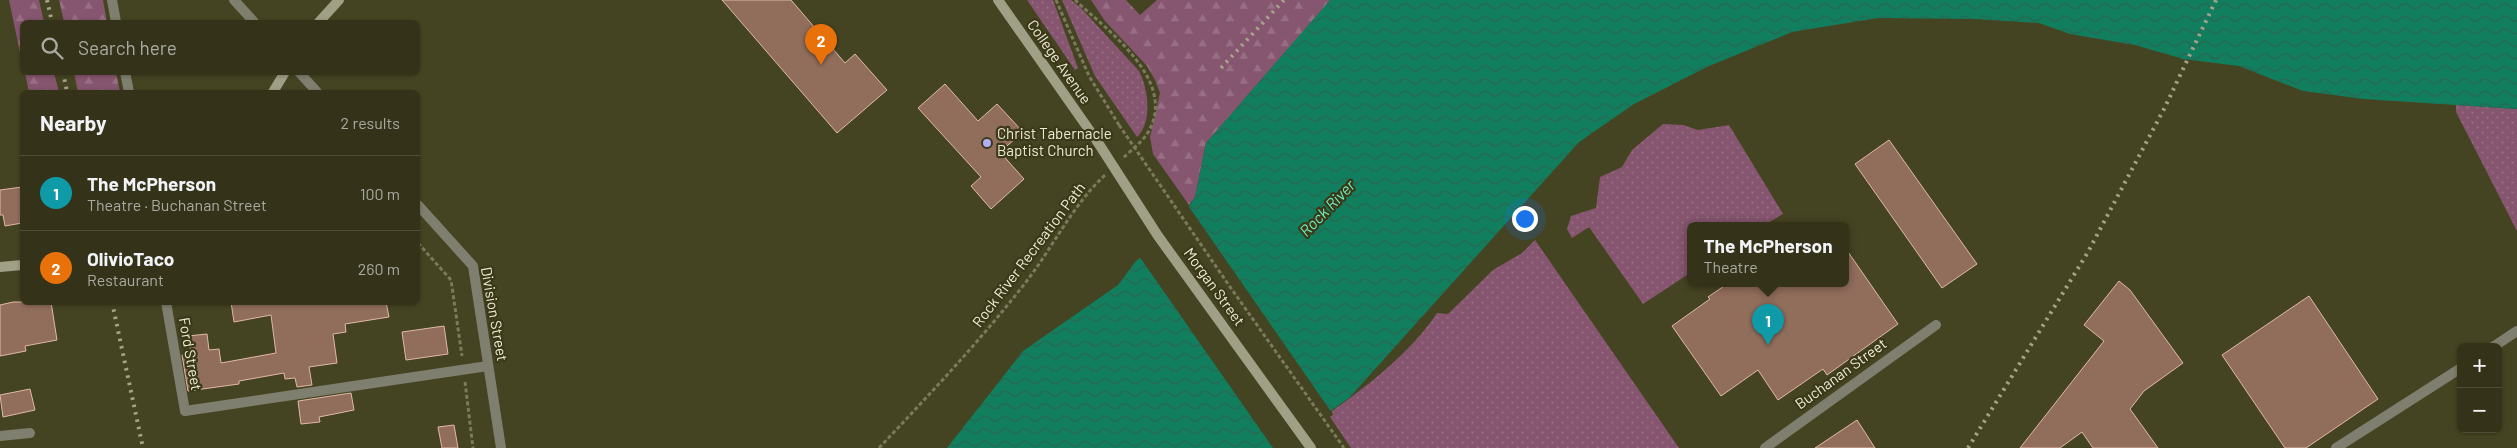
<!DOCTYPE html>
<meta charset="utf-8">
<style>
:root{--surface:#34331a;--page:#3f3f27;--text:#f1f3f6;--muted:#a9aaa2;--line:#4e4e39;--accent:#e69b98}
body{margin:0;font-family:Barlow,sans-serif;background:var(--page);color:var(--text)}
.controls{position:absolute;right:15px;bottom:15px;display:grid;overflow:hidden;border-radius:8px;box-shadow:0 1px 4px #0004}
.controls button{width:45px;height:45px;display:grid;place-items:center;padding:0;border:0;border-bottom:1px solid var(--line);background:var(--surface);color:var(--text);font:25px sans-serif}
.you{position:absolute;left:1524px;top:218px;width:18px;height:18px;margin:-12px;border:4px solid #fff;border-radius:50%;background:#1a73e8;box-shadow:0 0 0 8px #1a73e833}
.badge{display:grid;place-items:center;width:32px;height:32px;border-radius:50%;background:var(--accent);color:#fff;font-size:16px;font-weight:700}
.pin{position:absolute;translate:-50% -41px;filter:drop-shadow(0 1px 2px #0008)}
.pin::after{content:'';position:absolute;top:26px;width:18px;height:15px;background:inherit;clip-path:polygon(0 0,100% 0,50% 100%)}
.popup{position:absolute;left:1687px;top:222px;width:162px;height:65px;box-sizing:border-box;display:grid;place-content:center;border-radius:8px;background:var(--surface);filter:drop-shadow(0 1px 4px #0005);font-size:16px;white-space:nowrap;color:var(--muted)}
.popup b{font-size:19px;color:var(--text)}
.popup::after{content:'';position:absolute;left:50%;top:100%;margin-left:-10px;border:10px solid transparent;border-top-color:var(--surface)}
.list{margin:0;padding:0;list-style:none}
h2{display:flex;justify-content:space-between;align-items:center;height:65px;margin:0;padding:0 20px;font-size:21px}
h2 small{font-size:16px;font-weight:400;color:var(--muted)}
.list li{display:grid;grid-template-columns:32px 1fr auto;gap:15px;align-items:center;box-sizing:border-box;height:75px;padding:0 20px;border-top:1px solid var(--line)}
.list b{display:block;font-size:19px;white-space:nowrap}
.list p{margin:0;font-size:16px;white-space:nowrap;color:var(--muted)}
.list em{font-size:16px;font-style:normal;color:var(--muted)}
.icon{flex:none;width:28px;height:28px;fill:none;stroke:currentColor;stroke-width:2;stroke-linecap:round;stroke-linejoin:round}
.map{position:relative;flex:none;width:2517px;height:448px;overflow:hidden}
.search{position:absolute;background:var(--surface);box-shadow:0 1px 4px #0004;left:20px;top:20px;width:400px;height:55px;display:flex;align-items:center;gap:12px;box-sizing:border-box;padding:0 18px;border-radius:8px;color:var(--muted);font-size:19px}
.panel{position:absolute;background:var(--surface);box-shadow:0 1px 4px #0004;left:20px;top:90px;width:400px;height:215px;border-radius:8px}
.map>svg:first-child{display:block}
</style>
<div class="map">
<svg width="2517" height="448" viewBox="0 0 2517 448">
<defs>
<pattern id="grass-dots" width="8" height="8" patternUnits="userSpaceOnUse" patternTransform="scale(1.25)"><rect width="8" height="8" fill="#86556f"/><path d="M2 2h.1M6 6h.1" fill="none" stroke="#976e83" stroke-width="1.8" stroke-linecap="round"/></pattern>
<pattern id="forest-firs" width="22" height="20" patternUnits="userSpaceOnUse" patternTransform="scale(1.25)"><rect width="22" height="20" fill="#86556f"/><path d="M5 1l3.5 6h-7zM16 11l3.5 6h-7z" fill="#976e83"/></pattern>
<pattern id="water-waves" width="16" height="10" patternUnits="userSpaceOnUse" patternTransform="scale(1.25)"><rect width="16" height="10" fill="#117e5e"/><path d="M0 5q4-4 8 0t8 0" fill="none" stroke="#296551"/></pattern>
</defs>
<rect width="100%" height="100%" fill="#454422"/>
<g fill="url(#grass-dots)">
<path d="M1027,0H1053L1078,68L1075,70Z"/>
<path d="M1062,0H1071L1080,7L1139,71C1148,88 1153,122 1137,137L1095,76Z"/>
<path d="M2456,105L2517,109V231L2456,112Z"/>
<path d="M1663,124L1683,125L1698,130L1729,125L1783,214L1763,226H1690V273L1643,304L1589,227L1572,238L1567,229L1571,216L1596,208L1600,177L1622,167L1632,150Z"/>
<path d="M1535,240L1679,448H1351L1330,417L1333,415L1332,411C1370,384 1411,352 1437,313L1448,314L1493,270L1522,253Z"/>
</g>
<g fill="url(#forest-firs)">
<path d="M9,0H39L44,22H22V62Z"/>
<path d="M59,0H103L107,22H64Z"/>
<path d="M1091,0H1126L1140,15L1157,0H1331L1206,143L1195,197L1189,205L1153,154L1150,137L1160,93L1155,80L1147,66L1105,21Z"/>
<path d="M25,73H54L59,92H29Z"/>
<path d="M74,73H116L120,92H78Z"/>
</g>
<path fill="url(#water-waves)" d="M1330,0H2517V109L2364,99L2303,91L2239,66L2183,59L2135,45L2070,34L2039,23L1974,19L1878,18L1792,32L1709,66L1634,104L1579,142L1349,398L1278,448H947L1023,351L1118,285L1136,261L1172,232L1195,197L1206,143Z"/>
<path fill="#454422" d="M1187,204L1332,413L1282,448H1273L1139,256L1170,230Z"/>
<g fill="#916d5c" stroke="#e1b9a7">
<path d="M722,0H791L845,63L855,54L887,90L837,133Z"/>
<path d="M945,84L978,121L997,104L1023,132L1000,152L1024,179L991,209L971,186L981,177L918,108Z"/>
<path d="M1889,140L1977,264L1942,288L1855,164Z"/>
<path d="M22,187V223L5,226L3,215H0V190Z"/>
<path d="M1846,249L1898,324L1827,375L1823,369L1778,400L1758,370L1721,396L1672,326L1710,299L1708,297L1727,284H1846Z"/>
<path d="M2119,281L2130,290L2183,363L2144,391L2130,409L2158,448H2093L2082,432L2060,448H2020L2104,341L2084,325Z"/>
<path d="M2309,296L2378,399L2306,448H2285L2222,355Z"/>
<path d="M13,302H51L57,340L25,346L26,351L0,356V305Z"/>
<path d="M231,302H386L389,317L345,324L346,332L333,334L337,363L309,367L312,385L297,387L295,378L285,379L284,373L239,381V384L188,391L182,355L191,353L188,336L207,334L209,350L219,349L221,363L276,353L271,315L234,322Z"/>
<path d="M444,326L448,354L406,360L402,332Z"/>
<path d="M30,389L35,410L3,417L0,395Z"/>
<path d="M351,393L354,410L319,417L320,422L301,424L298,401Z"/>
<path d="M1857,420L1875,448H1815Z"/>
<path d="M454,425L458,448H442L438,427Z"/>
</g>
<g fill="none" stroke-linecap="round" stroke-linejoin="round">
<g stroke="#7b7a5c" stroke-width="3" stroke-dasharray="4 2.5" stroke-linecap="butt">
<path d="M1056,0L1089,76L1119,125"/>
<path d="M1075,0C1108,31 1180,82 1147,134C1141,143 1130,151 1122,159"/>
<path d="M418,243L451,280L462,356"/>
<path d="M465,382L473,448"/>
<path d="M879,448C930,394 980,341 1026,282C1053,247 1072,206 1105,175"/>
</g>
<g stroke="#7f7f6f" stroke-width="10">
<path d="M2493,347L2517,331"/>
<path d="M185,411L488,366"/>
<path d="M0,436L30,433"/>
<path d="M2336,448L2461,368"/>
</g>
<g stroke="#7f7f6f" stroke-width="10">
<path d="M112,0L116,22"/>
<path d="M234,0L254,22"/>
<path d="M125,72L129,92"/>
<path d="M299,72L317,92"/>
<path d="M418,205L473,266L501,448"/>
<path d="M166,302L185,411"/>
<path d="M1765,448L1936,325"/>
</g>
<g stroke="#a0a087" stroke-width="10">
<path d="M998,0L1097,141"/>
<path d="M319,22L339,0"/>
<path d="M273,92L285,72"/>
<path d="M0,267L22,265"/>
</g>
<g stroke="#a4a389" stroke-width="4" stroke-dasharray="2.5 5" stroke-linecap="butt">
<path d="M47,0L52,22"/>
<path d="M1221,68L1284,0"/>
<path d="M63,72L67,92"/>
<path d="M112,302L143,448"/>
<path d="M1968,448L2088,252L2164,109L2216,0"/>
</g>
<path stroke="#7b7a5c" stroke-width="3" stroke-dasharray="4 2.5" stroke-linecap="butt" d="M1119,125L1228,284L1344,448"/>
<path stroke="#a0a087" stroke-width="10" d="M1097,141L1158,236L1311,448"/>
</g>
<circle fill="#b2adf9" stroke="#3b3917" stroke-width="2" cx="987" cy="143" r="5"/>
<g text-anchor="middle" stroke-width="4.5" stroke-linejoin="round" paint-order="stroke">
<g font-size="15" fill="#ececd8" stroke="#3b3917">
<text transform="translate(1059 62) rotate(55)" y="5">College Avenue</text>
<text transform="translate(1029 255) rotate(-53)" y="5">Rock River Recreation Path</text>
<text transform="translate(1214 287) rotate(54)" y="5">Morgan Street</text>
<text transform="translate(494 314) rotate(80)" y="5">Division Street</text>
<text transform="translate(190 354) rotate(80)" y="5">Ford Street</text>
<text transform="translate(1841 374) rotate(-36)" y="5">Buchanan Street</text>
</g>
<g font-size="15" fill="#ececd8" stroke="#3b3917" text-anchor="start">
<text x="997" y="139">Christ Tabernacle<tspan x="997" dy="17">Baptist Church</tspan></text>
</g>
<g font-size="16" font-style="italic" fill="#6ceebf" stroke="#3b3917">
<text transform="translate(1327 208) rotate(-46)" y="6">Rock River</text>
</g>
</g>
</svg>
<div class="controls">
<button>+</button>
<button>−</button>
</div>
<div class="you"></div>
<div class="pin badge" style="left:1768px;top:345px;background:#0f9aa8">1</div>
<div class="popup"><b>The McPherson</b>Theatre</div>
<div class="pin badge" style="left:821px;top:65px;background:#e8710a">2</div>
<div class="search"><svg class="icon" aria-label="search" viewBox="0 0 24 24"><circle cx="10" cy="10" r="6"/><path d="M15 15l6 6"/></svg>Search here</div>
<section class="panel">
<h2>Nearby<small>2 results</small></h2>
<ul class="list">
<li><span class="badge" style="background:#0f9aa8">1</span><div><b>The McPherson</b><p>Theatre · Buchanan Street</p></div><em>100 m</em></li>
<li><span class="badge" style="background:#e8710a">2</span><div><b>OlivioTaco</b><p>Restaurant</p></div><em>260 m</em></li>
</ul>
</section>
</div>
